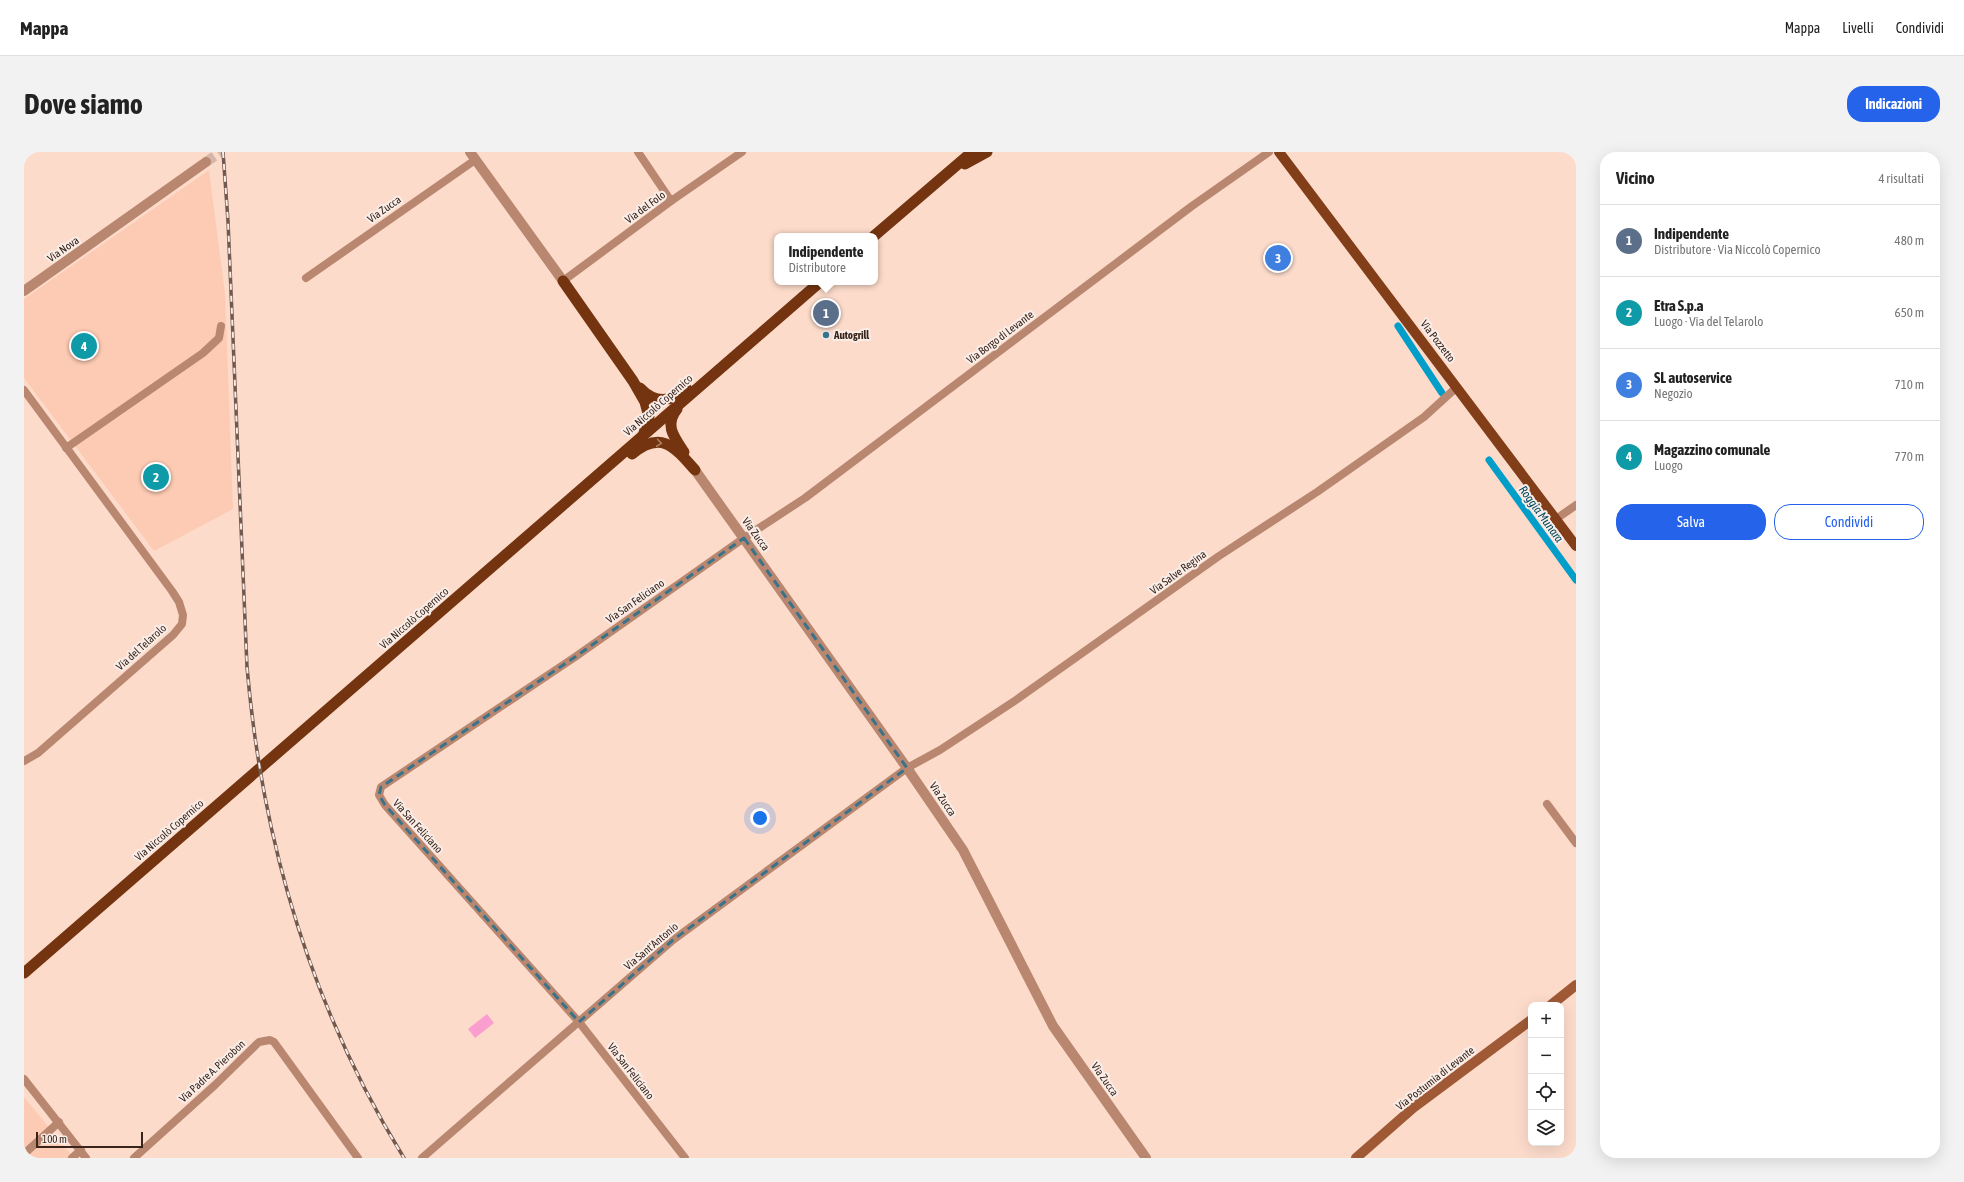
<!DOCTYPE html>
<html lang="it">
<meta charset="utf-8">
<style>
:root{--surface:#fff;--page:#f2f2f2;--text:#222;--muted:#767676;--line:#e0e0e0;--accent:#2563eb}
body{margin:0;font-family:"Asap Condensed",sans-serif;background:var(--page);color:var(--text)}
.controls{position:absolute;right:12px;bottom:12px;display:grid;overflow:hidden;border-radius:8px;box-shadow:0 4px 16px #0002}
.controls button{width:36px;height:36px;display:grid;place-items:center;padding:0;border:0;border-bottom:1px solid var(--line);background:var(--surface);color:var(--text);font:20px sans-serif}
.scale{position:absolute;left:12px;bottom:10px;width:107px;box-sizing:border-box;padding-left:4px;border:2px solid #39241a;border-top:0;font-size:11px;line-height:14px;white-space:nowrap;color:#39241a;-webkit-text-stroke:3px #f9ede8;paint-order:stroke}
.you{position:absolute;left:736px;top:666px;width:14px;height:14px;margin:-10px;border:3px solid #fff;border-radius:50%;background:#1a73e8;box-shadow:0 0 0 6px #1a73e833}
.badge{display:grid;place-items:center;width:26px;height:26px;border-radius:50%;background:var(--accent);color:#fff;font-size:13px;font-weight:700}
.pin{position:absolute;translate:-50% -50%;border:2px solid #fff;box-shadow:0 1px 4px #0006}
.popup{position:absolute;left:750px;top:81px;width:104px;height:52px;box-sizing:border-box;display:grid;place-content:center;border-radius:8px;background:var(--surface);filter:drop-shadow(0 1px 3px #0005);font-size:13px;white-space:nowrap;color:var(--muted)}
.popup b{font-size:15px;color:var(--text)}
.popup::after{content:'';position:absolute;left:50%;top:100%;margin-left:-8px;border:8px solid transparent;border-top-color:var(--surface)}
.list{margin:0;padding:0;list-style:none}
h2{display:flex;justify-content:space-between;align-items:center;height:52px;margin:0;padding:0 16px;font-size:17px}
h2 small{font-size:13px;font-weight:400;color:var(--muted)}
.list li{display:grid;grid-template-columns:26px 1fr auto;gap:12px;align-items:center;box-sizing:border-box;height:72px;padding:0 16px;border-top:1px solid var(--line)}
.list b{display:block;font-size:15px;white-space:nowrap}
.list p{margin:0;font-size:13px;white-space:nowrap;color:var(--muted)}
.list em{font-size:13px;font-style:normal;color:var(--muted)}
.actions{display:flex;gap:8px;padding:12px 16px}
.actions a{flex:1;padding:9px 0;border:1px solid var(--accent);border-radius:16px;text-align:center;font-size:14px;color:var(--accent)}
.actions .main{background:var(--accent);color:#fff}
.icon{flex:none;width:22px;height:22px;fill:none;stroke:currentColor;stroke-width:2;stroke-linecap:round;stroke-linejoin:round}
.map{position:relative;flex:none;width:1552px;height:1006px;overflow:hidden;border-radius:16px}
header{display:flex;align-items:center;gap:24px;box-sizing:border-box;height:56px;padding:0 20px;background:var(--surface);border-bottom:1px solid var(--line)}
header strong{font-size:19px}
nav{display:flex;gap:22px;margin-inline-start:auto;font-size:14px}
.intro{display:flex;align-items:center;justify-content:space-between;box-sizing:border-box;height:96px;padding:0 24px}
h1{margin:0;font-size:28px}
.button{padding:10px 18px;border-radius:16px;background:var(--accent);color:#fff;font-size:14px;font-weight:700}
main{display:flex;gap:24px;padding:0 24px}
aside{flex:1;background:var(--surface);border-radius:16px;box-shadow:0 4px 16px #0002}
.map>svg:first-child{display:block}
</style>
<header>
<strong>Mappa</strong>
<nav><a>Mappa</a><a>Livelli</a><a>Condividi</a></nav>
</header>
<div class="intro"><h1>Dove siamo</h1><a class="button">Indicazioni</a></div>
<main>
<div class="map">
<svg width="1552" height="1006" viewBox="0 0 1552 1006">
<rect width="100%" height="100%" fill="#fcdbcb"/>
<g fill="#fdcbb3">
<path d="M185,18L201,142L209,357L130,399L0,226V147Z"/>
<path d="M0,945L50,1006H0Z"/>
</g>
<path fill="#fa9ed0" d="M463,862L470,871L451,886L444,877Z"/>
<g fill="none" stroke-linecap="round" stroke-linejoin="round">
<g stroke="#019eca" stroke-width="7">
<path d="M1374,174L1418,241"/>
<path d="M1465,308L1552,428"/>
</g>
<path stroke="#d5b6a8" stroke-width="10" stroke-dasharray="10 5" stroke-linecap="butt" d="M182,10L197,0"/>
<g stroke="#b9876f" stroke-width="8">
<path d="M614,0L647,49"/>
<path d="M282,126L451,8"/>
<path d="M539,129L647,49L718,0"/>
<path d="M0,238L148,439L155,450L159,463L158,472L149,483L14,601L0,609"/>
<path d="M42,296L179,201L195,186L197,174"/>
<path d="M1532,367L1552,353"/>
<path d="M1523,652L1552,691"/>
<path d="M0,927L62,1006"/>
<path d="M0,1002L35,970"/>
<path d="M48,1006L57,998"/>
<path d="M110,1006L191,933L235,890L246,888L250,890L258,901L334,1006"/>
<path d="M398,1006L649,788L883,616L916,598L992,548L1195,404L1293,340L1400,265L1433,235"/>
<path d="M661,1006L555,870L361,653L355,643L357,635L551,505L720,386L781,346L1168,54L1245,0"/>
</g>
<g stroke="#b9876f" stroke-width="10">
<path d="M446,0L539,129"/>
<path d="M0,139L182,10"/>
<path d="M671,318L883,616L939,698L1029,874L1122,1006"/>
</g>
<g stroke="#a05935" stroke-width="10">
<path d="M1527,853L1552,833"/>
<path d="M1332,1006L1389,956L1507,868"/>
</g>
<path stroke="#823e18" stroke-width="10" d="M1255,0L1552,394"/>
<g stroke="#743410" stroke-width="11">
<path d="M941,12L963,0"/>
<path d="M850,84L948,0"/>
<path d="M539,129L609,229L621,250L625,265L620,281"/>
<path d="M616,236C631,252 648,250 663,237"/>
<path d="M653,257C640,273 650,285 660,300"/>
<path d="M608,302C637,278 650,294 671,318"/>
<path d="M0,821L796,130"/>
</g>
<g stroke="#72594e" stroke-width="3.5">
<path id="rail" d="M199,0L204,69L223,515C238,689 288,857 380,1006"/>
</g>
<use href="#rail" stroke="#f9ede8" stroke-width="2" stroke-dasharray="6" stroke-linecap="butt"/>
</g>
<defs><path id="oneway-chevron" d="M-2-3.5L2.5 0L-2 3.5" fill="none" stroke-width="1.6" stroke-linecap="round" stroke-linejoin="round"/></defs>
<use stroke="#a97e66" href="#oneway-chevron" transform="translate(635 291) rotate(8)"/>
<path fill="none" stroke="#38738b" stroke-width="3" stroke-dasharray="8 5" stroke-linejoin="round" d="M720,386L883,616L649,788L555,870L361,653L355,643L357,635L551,505Z"/>
<circle fill="#38738b" stroke="#f9ede8" stroke-width="1.5" cx="802" cy="183" r="4"/>
<g text-anchor="middle" stroke-width="4" stroke-linejoin="round" paint-order="stroke">
<g font-size="11" fill="#39241a" stroke="#f9ede8">
<text transform="translate(621 55) rotate(-36)" y="4">Via del Folo</text>
<text transform="translate(360 57) rotate(-35)" y="4">Via Zucca</text>
<text transform="translate(39 97) rotate(-35)" y="4">Via Nova</text>
<text transform="translate(976 185) rotate(-37)" y="4">Via Borgo di Levante</text>
<text transform="translate(1414 189) rotate(53)" y="4">Via Pozzetto</text>
<text transform="translate(634 253) rotate(-41)" y="4">Via Niccolò Copernico</text>
<text transform="translate(732 382) rotate(54)" y="4">Via Zucca</text>
<text transform="translate(1154 420) rotate(-36)" y="4">Via Salve Regina</text>
<text transform="translate(611 449) rotate(-35)" y="4">Via San Feliciano</text>
<text transform="translate(390 466) rotate(-41)" y="4">Via Niccolò Copernico</text>
<text transform="translate(117 495) rotate(-42)" y="4">Via del Telarolo</text>
<text transform="translate(919 647) rotate(56)" y="4">Via Zucca</text>
<text transform="translate(394 674) rotate(48)" y="4">Via San Feliciano</text>
<text transform="translate(145 678) rotate(-41)" y="4">Via Niccolò Copernico</text>
<text transform="translate(627 794) rotate(-40)" y="4">Via Sant'Antonio</text>
<text transform="translate(188 919) rotate(-43)" y="4">Via Padre A. Pierobon</text>
<text transform="translate(607 919) rotate(52)" y="4">Via San Feliciano</text>
<text transform="translate(1411 926) rotate(-38)" y="4">Via Postumia di Levante</text>
<text transform="translate(1081 927) rotate(55)" y="4">Via Zucca</text>
</g>
<g font-size="11" font-weight="bold" fill="#39241a" stroke="#f9ede8" text-anchor="start">
<text x="810" y="187">Autogrill</text>
</g>
<g font-size="12" font-style="italic" fill="#004b62" stroke="#f9ede8">
<text transform="translate(1517 362) rotate(54)" y="4">Roggia Munara</text>
</g>
</g>
</svg>
<div class="controls">
<button>+</button>
<button>−</button>
<button><svg class="icon" aria-label="locate" viewBox="0 0 24 24"><circle cx="12" cy="12" r="6"/><path d="M12 2v4M12 18v4M2 12h4M18 12h4"/></svg></button>
<button><svg class="icon" aria-label="layers" viewBox="0 0 24 24"><path d="M12 4l9 5-9 5-9-5zM3 14l9 5 9-5"/></svg></button>
</div>
<div class="scale">100 m</div>
<div class="you"></div>
<div class="pin badge" style="left:802px;top:161px;background:#5c6f8a">1</div>
<div class="popup"><b>Indipendente</b>Distributore</div>
<div class="pin badge" style="left:132px;top:325px;background:#0f9aa8">2</div>
<div class="pin badge" style="left:1254px;top:106px;background:#3f7fe0">3</div>
<div class="pin badge" style="left:60px;top:194px;background:#0f9aa8">4</div>
</div>
<aside>
<h2>Vicino<small>4 risultati</small></h2>
<ul class="list">
<li><span class="badge" style="background:#5c6f8a">1</span><div><b>Indipendente</b><p>Distributore · Via Niccolò Copernico</p></div><em>480 m</em></li>
<li><span class="badge" style="background:#0f9aa8">2</span><div><b>Etra S.p.a</b><p>Luogo · Via del Telarolo</p></div><em>650 m</em></li>
<li><span class="badge" style="background:#3f7fe0">3</span><div><b>SL autoservice</b><p>Negozio</p></div><em>710 m</em></li>
<li><span class="badge" style="background:#0f9aa8">4</span><div><b>Magazzino comunale</b><p>Luogo</p></div><em>770 m</em></li>
</ul>
<div class="actions"><a class="main">Salva</a><a>Condividi</a></div>
</aside>
</main>
